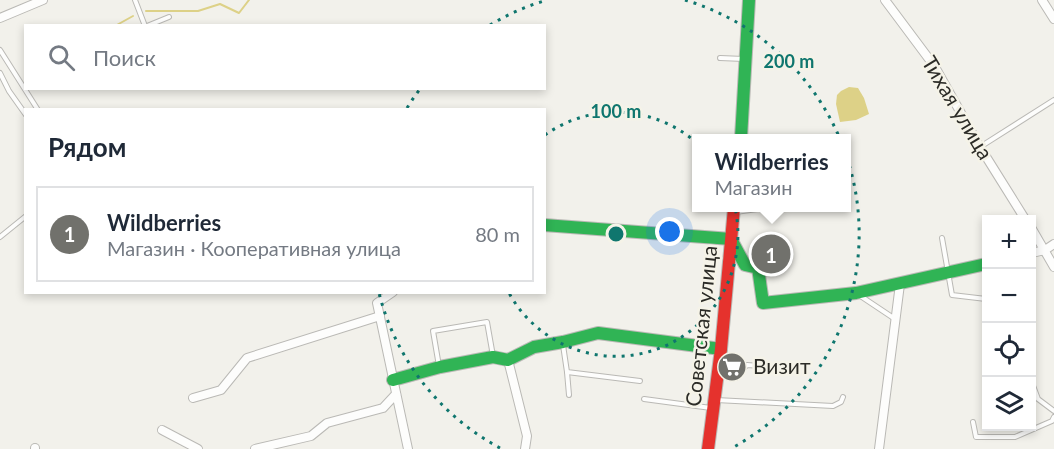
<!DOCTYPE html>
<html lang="ru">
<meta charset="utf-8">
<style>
:root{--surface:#fff;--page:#f6f6f7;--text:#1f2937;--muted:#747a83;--line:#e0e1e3;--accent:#71716c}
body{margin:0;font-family:Lato,sans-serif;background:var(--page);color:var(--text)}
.controls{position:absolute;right:18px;bottom:18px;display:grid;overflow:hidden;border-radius:0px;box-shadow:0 3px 9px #0003}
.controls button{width:54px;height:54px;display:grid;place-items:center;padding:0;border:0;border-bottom:2px solid var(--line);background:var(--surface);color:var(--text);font:30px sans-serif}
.you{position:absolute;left:670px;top:232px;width:21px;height:21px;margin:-15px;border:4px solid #fff;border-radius:50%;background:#1a73e8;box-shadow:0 0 0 9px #1a73e833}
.badge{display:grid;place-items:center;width:39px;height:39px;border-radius:50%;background:var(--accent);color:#fff;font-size:20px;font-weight:700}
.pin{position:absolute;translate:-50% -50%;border:3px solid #fff;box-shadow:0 2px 6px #0006}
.popup{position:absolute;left:692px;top:134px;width:159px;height:78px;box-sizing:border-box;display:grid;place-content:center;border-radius:0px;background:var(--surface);filter:drop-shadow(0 2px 4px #0005);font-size:20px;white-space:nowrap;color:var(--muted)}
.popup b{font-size:22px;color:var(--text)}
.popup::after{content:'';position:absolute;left:50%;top:100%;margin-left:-12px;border:12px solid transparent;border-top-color:var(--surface)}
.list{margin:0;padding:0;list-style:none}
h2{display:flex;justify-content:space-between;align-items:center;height:78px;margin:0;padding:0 24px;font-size:26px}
h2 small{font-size:20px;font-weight:400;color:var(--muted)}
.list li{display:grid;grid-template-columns:39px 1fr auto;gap:18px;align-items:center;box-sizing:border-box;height:96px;margin:0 12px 12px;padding:0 12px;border:2px solid var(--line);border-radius:0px}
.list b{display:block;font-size:22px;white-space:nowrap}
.list p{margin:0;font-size:20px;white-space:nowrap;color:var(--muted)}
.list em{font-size:20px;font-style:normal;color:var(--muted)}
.icon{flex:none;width:33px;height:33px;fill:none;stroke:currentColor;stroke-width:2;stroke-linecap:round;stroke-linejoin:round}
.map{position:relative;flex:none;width:1054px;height:449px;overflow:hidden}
.search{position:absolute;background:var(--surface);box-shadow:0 3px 9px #0003;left:24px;top:24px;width:522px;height:66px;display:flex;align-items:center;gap:15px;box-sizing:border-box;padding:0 21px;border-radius:0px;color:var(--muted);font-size:22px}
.panel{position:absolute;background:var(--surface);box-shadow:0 3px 9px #0003;left:24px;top:108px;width:522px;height:186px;border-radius:0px}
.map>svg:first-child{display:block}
</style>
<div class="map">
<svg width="1054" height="449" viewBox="0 0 1054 449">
<rect width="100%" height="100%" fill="#f2f1eb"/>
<path fill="#ddd187" d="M849,87L858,88L864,98L869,114L856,120L840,122L836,104L837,95L841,91Z"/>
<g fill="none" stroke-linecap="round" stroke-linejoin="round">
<g stroke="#ddd187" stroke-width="2">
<path d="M146,11H198L220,4L239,13L249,0"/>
<path d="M115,26L133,16"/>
</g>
<g stroke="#bab9b5" stroke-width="6">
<g id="lane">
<path d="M135,0L145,26"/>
<path d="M147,26L169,17"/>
<path d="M0,50L38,110"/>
<path d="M720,58L744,59"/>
<path d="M0,73L9,91L26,115"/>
<path d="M980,147L1054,100"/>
<path d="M846,188H848"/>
<path d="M735,212L766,208"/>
<path d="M0,237L26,216"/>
<path d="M942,238L952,295L986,299"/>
<path d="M859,295L895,319"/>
<path d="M563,345L567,372L640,381"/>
<path d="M439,366L433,331L487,322L493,356"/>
<path d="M722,369L741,371L747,365L787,368"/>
<path d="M567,372L569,395"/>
<path d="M1032,383L1038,399L1054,411"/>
<path d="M644,399L711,408"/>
<path d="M716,400L833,406L841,402L843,397"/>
<path d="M973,422L976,437H1015L1052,421L1054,417"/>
</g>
</g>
<g stroke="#bab9b5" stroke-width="10">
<g id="street">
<path d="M885,0L935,67L980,147L1025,219"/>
<path d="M1042,0L1054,19"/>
<path d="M0,18L43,0"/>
<path d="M1032,229L1054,267"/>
<path d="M1032,253L1045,250L1054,244"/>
<path d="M393,292L377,303L408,449"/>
<path d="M508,360L527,436L525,449"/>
<path d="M193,398L221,390L247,358L380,316"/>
<path d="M162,430L198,449"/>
<path d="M35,448V449"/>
<path d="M255,449L311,436L327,423L383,408L396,394"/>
<path d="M879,449L900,284"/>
</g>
</g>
<g stroke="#bab9b5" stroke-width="14">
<g id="fast">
<path d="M741,138L749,0"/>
<path d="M544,225L731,239"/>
<path d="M731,239L745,265L758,268L763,303L856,293L986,264"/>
<path d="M393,380L440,367L493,357L508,360L534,347L563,342L598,333L721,349"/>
</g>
</g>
<g stroke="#bab9b5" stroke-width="14">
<path id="jam" d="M708,449L721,349L734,208"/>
</g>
<use href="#lane" stroke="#fdfdfc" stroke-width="4"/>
<use href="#street" stroke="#fdfdfc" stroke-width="8"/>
<use href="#fast" stroke="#30b455" stroke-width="12"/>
<use href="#jam" stroke="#e5322d" stroke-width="12"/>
</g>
<g fill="none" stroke="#0f766e" stroke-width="3" stroke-dasharray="3 6">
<path d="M545 135A122 122 0 1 1 509 293"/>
<path d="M500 448A244 244 0 0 1 379 293M407 108A244 244 0 0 1 420 89M490 25A244 244 0 0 1 547 0M685 0A244 244 0 0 1 732 448"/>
</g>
<defs>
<g id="supermarket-disc" transform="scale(1.5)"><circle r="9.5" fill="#71716c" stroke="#f5f3e8"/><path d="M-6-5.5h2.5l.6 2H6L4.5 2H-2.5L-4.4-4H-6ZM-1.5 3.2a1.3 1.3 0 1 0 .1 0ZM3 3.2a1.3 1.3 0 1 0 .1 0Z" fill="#fff"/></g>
</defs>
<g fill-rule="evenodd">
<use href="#supermarket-disc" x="732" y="367"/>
</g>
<g text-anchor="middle" stroke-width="5" stroke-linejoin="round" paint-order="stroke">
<g font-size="21" fill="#2c2c27" stroke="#f5f3e8">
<text transform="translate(957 108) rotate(59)" y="7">Тихая улица</text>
<text transform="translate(702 326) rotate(-84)" y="7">Советская улица</text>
</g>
<g font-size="21" fill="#2c2c27" stroke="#f5f3e8" text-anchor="start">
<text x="753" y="374">Визит</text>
</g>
</g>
<circle cx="616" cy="234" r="9" fill="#0f766e" stroke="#f5f3e8" stroke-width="3"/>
<g font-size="18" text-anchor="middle" font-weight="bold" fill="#0f766e" stroke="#f5f3e8" stroke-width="5" stroke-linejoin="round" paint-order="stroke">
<text x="789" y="68">200 m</text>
<text x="616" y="118">100 m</text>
</g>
</svg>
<div class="controls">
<button>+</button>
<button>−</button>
<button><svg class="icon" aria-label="locate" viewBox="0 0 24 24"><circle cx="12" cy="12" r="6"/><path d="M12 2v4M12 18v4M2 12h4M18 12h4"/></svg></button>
<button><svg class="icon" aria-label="layers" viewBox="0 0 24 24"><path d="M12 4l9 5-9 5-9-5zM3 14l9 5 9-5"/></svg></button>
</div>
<div class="you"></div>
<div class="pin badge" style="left:771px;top:254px">1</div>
<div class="popup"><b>Wildberries</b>Магазин</div>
<div class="search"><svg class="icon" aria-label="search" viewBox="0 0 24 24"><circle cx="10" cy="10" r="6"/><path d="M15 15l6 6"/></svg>Поиск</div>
<section class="panel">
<h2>Рядом<small></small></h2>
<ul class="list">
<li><span class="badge">1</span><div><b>Wildberries</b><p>Магазин · Кооперативная улица</p></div><em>80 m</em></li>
</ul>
</section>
</div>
